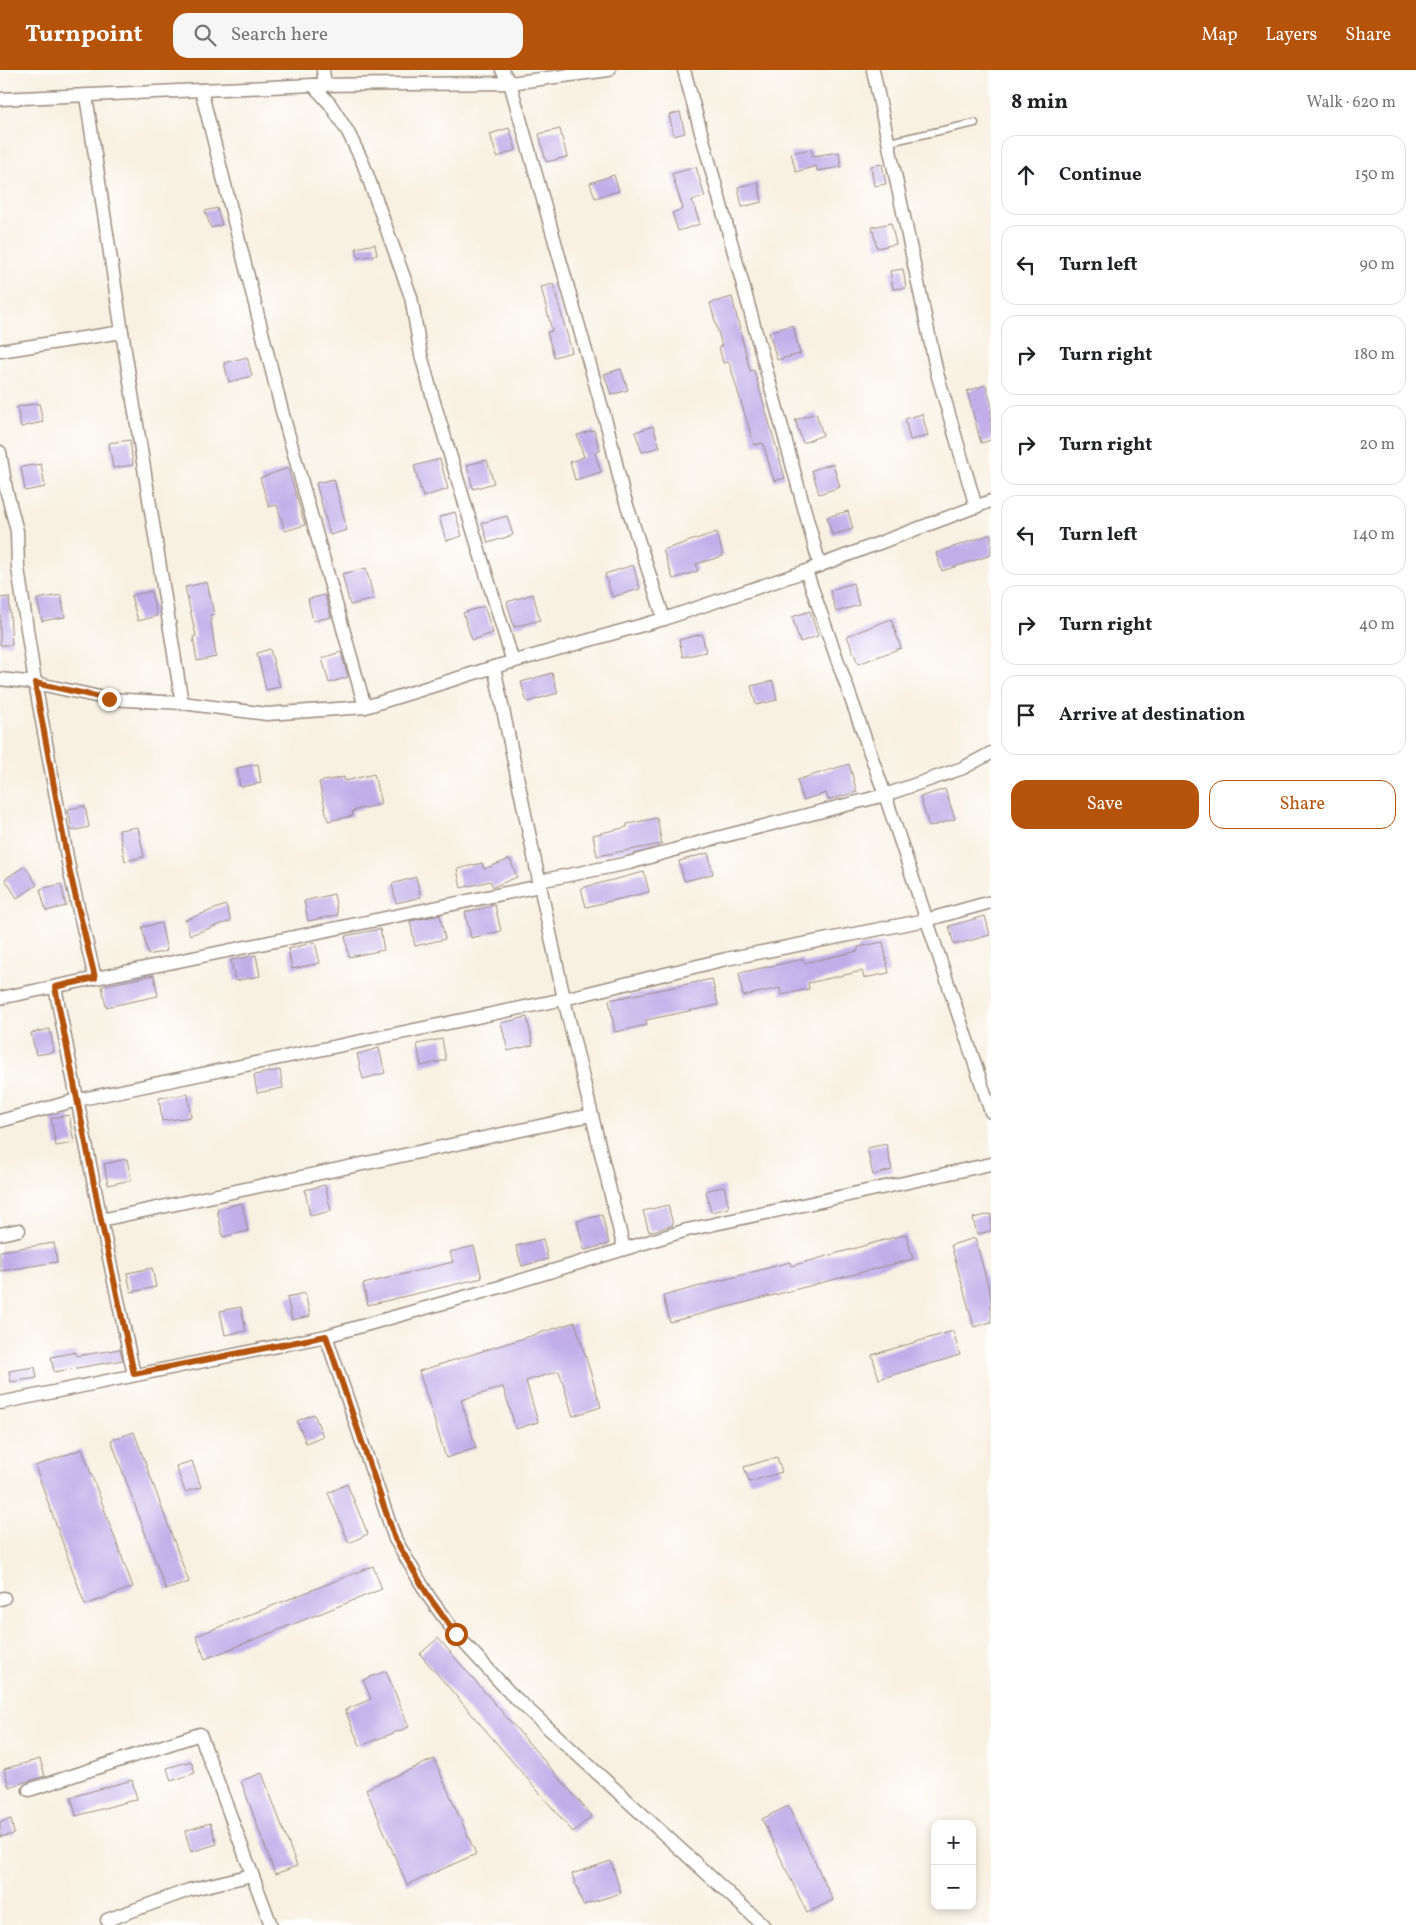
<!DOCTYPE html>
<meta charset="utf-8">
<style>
:root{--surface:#fff;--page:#f6f6f6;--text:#202124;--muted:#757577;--line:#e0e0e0;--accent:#b45309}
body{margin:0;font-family:Vollkorn,serif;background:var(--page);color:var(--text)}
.controls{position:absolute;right:15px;bottom:15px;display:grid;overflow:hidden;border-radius:10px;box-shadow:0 2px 8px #0003}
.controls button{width:45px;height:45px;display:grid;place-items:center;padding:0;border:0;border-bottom:1px solid var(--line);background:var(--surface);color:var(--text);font:25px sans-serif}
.stop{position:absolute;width:15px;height:15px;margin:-11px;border:4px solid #b45309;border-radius:50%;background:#fff}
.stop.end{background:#b45309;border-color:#fff;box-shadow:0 1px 5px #0008}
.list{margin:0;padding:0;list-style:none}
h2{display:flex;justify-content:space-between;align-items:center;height:65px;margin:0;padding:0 20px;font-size:21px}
h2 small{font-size:16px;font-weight:400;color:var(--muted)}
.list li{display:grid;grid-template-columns:32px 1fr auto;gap:15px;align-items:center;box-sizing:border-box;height:80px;margin:0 10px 10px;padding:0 10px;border:1px solid var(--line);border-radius:15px}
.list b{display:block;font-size:19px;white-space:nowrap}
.list em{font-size:16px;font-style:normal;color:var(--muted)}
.actions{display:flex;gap:10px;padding:15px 20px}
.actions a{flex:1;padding:11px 0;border:1px solid var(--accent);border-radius:15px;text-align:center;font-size:18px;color:var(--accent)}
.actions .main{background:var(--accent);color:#fff}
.icon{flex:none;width:28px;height:28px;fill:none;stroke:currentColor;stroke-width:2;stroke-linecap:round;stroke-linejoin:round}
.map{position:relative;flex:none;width:991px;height:1855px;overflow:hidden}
header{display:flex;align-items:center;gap:30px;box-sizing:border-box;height:70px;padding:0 25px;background:var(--accent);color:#fff}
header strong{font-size:24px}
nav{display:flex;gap:28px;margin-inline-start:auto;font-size:18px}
.search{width:350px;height:45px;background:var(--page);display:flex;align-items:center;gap:12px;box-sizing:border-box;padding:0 18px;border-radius:15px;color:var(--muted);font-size:19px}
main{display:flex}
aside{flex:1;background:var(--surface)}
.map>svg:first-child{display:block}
</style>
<header>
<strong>Turnpoint</strong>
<div class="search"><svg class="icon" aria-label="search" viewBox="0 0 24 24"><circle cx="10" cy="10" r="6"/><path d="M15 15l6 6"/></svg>Search here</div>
<nav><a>Map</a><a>Layers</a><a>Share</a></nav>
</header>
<main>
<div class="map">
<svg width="991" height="1855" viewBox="0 0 991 1855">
<rect width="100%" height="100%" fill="#fff"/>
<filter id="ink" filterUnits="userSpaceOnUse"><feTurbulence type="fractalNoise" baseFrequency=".02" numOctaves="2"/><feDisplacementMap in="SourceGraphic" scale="10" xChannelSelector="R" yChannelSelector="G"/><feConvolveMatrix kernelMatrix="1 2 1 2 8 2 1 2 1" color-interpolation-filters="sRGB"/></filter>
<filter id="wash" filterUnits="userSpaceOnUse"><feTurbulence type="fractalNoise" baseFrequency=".0096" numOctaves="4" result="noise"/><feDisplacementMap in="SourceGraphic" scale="20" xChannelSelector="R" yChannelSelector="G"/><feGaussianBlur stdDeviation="1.12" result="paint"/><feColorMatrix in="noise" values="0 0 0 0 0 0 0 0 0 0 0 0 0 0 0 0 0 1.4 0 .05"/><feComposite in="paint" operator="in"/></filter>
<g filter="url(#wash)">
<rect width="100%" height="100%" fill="#f8f0e1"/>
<g id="blocks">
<g fill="#c1aee9">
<path d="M680,42L685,63L674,66L669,45Z"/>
<path d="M509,58L516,80L497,87L490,64Z"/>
<path d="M560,59L567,87L546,92L539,64Z"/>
<path d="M811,79L813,86L839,82L841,97L817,101L816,96L796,102L791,83Z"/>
<path d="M882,94L886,114L874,116L871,96Z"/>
<path d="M696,97L705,127L692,130L700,154L678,161L672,143L683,139L672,104Z"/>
<path d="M614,105L619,121L595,128L590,113Z"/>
<path d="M758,112L762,132L742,137L738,117Z"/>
<path d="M217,138L222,155L211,158L205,141Z"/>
<path d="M891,153L896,174L877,178L872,157Z"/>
<path d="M375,174L377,185L358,188L356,178Z"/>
<path d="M903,199L906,218L893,219L890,201Z"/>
<path d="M553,214L572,282L554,287L547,262L552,261L541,217Z"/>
<path d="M732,227L750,301L754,300L785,408L774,411L763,373L754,375L729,292L723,293L719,277L722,276L710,233Z"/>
<path d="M793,255L800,284L777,290L769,262Z"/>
<path d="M247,287L252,306L229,312L224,293Z"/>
<path d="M621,299L628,320L611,325L604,304Z"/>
<path d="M986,315L991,333V370L981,373L967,321Z"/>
<path d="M39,333L43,352L21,357L17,337Z"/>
<path d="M816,343L823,365L803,373L795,350Z"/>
<path d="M922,344L928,366L910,370L905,349Z"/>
<path d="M653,356L660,377L642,382L635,362Z"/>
<path d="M594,360L600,381L595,383L601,402L575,410L570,392L584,387L577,365Z"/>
<path d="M130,370L133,395L113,398L109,373Z"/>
<path d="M440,389L448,419L423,427L414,396Z"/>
<path d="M487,390L494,413L473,419L467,395Z"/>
<path d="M41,394L45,417L25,421L21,397Z"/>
<path d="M833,394L840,417L819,424L812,400Z"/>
<path d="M288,398L305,455L285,461L277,435L269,437L260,408Z"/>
<path d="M334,409L347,460L330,465L316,413Z"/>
<path d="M848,441L853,459L832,465L827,447Z"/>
<path d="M455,442L462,466L446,471L439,447Z"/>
<path d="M507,446L513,465L488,473L482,453Z"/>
<path d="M717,462L723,486L696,494L698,501L673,509L663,480Z"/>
<path d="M991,464V485L942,501L936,483Z"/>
<path d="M633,495L640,519L612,527L605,504Z"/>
<path d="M366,498L374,529L350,535L342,504Z"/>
<path d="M207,512L214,544L210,545L216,587L197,591L193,567L196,566L185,517Z"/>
<path d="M853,513L859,535L836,542L830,520Z"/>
<path d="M151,521L157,546L138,551L131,526Z"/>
<path d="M533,524L540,550L514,557L507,532Z"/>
<path d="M61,525L65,547L42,551L37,529Z"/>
<path d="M325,525L331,547L313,551L308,529Z"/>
<path d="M9,527L12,575H0V528Z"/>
<path d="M484,536L493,563L472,570L463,543Z"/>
<path d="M810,541L818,566L800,572L792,547Z"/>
<path d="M891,549L901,578L858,594L847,566Z"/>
<path d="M702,564L706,582L683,587L679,570Z"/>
<path d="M270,579L280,617L266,620L257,583Z"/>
<path d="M341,582L348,607L329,613L322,588Z"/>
<path d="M552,603L558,623L527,632L521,612Z"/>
<path d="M773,611L777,630L756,635L751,616Z"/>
<path d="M258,694L261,713L240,717L237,698Z"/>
<path d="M849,694L857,722L828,730L826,723L803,730L797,710Z"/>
<path d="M374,704L381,734L352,741L353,746L328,751L319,712L344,707L345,711Z"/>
<path d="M945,719L955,749L929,757L920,727Z"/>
<path d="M85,736L89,757L72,761L68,739Z"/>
<path d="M657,748L662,774L597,786L593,765L627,757V754Z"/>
<path d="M138,757L144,787L125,791L119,760Z"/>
<path d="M708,783L713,804L684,811L679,791Z"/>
<path d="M510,789L517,807L493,817L490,811L461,818L457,799L482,793L484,799Z"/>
<path d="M25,796L37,815L17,828L5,809Z"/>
<path d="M644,802L649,822L586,837L581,818Z"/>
<path d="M416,807L421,827L396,833L392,814Z"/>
<path d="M61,814L66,836L46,841L40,819Z"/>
<path d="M334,824L338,845L308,851L304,831Z"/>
<path d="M226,835L231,851L190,865L185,850Z"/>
<path d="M495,835L501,861L471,868L465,842Z"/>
<path d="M440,845L445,869L415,876L410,851Z"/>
<path d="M985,846L990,865L954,875L949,856Z"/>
<path d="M161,853L167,881L148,885L142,857Z"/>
<path d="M380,859L384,880L349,887L345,866Z"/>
<path d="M315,872L320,893L292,899L288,879Z"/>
<path d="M883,872L889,903L864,908L862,901L808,913L809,919L781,925L780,918L743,926L739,903L803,889L804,893L858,881V877Z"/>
<path d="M256,885L260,906L235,911L231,890Z"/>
<path d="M154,905L158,926L106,937L102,916Z"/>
<path d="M712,909L718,935L646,950L647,955L615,962L609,930Z"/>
<path d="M527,947L533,975L508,981L501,953Z"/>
<path d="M50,959L54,982L36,985L31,963Z"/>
<path d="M442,969L446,990L421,996L417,974Z"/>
<path d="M379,978L385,1003L363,1009L357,984Z"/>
<path d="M280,1000L283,1018L257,1023L254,1005Z"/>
<path d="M188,1024L191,1047L162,1051L159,1028Z"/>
<path d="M69,1045L74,1073L56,1076L51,1048Z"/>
<path d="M886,1074L892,1100L873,1105L867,1078Z"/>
<path d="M127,1089L131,1110L108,1115L104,1094Z"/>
<path d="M325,1115L331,1141L310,1146L305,1120Z"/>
<path d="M724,1116L729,1138L711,1142L706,1121Z"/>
<path d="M242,1133L248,1161L223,1167L217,1139Z"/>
<path d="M668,1135L673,1155L649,1162L643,1141Z"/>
<path d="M991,1144V1161L977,1164L973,1148Z"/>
<path d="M602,1145L609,1174L584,1180L577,1151Z"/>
<path d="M906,1164L913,1189L670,1252L663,1226L790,1192L791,1196Z"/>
<path d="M975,1168L991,1226V1252L974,1257L951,1175Z"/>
<path d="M543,1169L548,1189L522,1196L516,1176Z"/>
<path d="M54,1173L57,1192L0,1201V1181Z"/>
<path d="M474,1176L482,1208L368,1235L363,1214L453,1192L450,1182Z"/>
<path d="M152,1198L156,1217L131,1222L127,1203Z"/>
<path d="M305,1223L310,1246L292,1250L287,1227Z"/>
<path d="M241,1237L246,1261L225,1265L220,1241Z"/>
<path d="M575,1252L601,1337L573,1346L559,1301L526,1311L538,1352L516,1359L503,1317L461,1330L476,1378L446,1388L419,1301Z"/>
<path d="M953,1261L960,1285L879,1309L872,1285Z"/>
<path d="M120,1279L123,1290L54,1302L51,1287L76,1282V1286Z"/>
<path d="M35,1297L37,1308L11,1312L9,1301Z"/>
<path d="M314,1344L323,1366L306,1373L297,1351Z"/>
<path d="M134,1362L189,1512L166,1520L111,1370Z"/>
<path d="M82,1379L133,1517L85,1535L35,1396Z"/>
<path d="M777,1387L782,1402L749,1412L744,1397Z"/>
<path d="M192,1391L201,1417L185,1422L176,1396Z"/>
<path d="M347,1414L368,1464L349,1473L328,1423Z"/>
<path d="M373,1496L382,1519L205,1589L196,1566Z"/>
<path d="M438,1568L592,1746L573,1762L420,1584Z"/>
<path d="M386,1601L409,1657L360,1676L345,1640L371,1629L363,1610Z"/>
<path d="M40,1689L45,1706L9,1717L4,1699Z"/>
<path d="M434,1689L476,1784L407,1815L366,1719Z"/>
<path d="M191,1691L195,1703L171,1711L167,1698Z"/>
<path d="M262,1703L297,1796L275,1804L241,1711Z"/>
<path d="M132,1710L137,1729L76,1746L71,1727Z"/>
<path d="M788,1736L833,1830L807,1843L762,1749Z"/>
<path d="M11,1749L14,1764L0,1767V1752Z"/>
<path d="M210,1753L217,1774L191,1782L185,1761Z"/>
<path d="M611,1791L621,1823L583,1835L572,1804Z"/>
</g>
</g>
</g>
<g filter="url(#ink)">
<use href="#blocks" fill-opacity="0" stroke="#9a8d80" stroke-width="1"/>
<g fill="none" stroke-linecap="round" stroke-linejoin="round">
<g stroke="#9a8d80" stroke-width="9">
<path id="lane" d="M889,72L975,53"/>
</g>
<g stroke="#9a8d80" stroke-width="15">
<g id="street">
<path d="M323,0L325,15"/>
<path d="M502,0L510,13L608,359L623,423L664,549"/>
<path d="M684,0L820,496"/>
<path d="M873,0L937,303L976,437"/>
<path d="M313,15L330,34L348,62L363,93L411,227L421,285L434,332L513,592"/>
<path d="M201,20L283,345L365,637"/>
<path d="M86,26L122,262L182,633"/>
<path d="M0,29L313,15L510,13L609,0"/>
<path d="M0,281L122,262"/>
<path d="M0,382L6,419L17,461L18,498L35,613L70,803L95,908"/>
<path d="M813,498L991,431"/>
<path d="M0,609L35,613L109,629L182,633L267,644L365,637L494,597"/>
<path d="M539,811L629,793L705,771L885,725L963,698L991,683"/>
<path d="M55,917L101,1150L134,1305"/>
<path d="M0,928L540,816"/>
<path d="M0,1051L77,1030L564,929L726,889L926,850L991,832"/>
<path d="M101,1150L591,1045"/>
<path d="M0,1164L19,1160"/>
<path d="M624,1179L564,929L494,597L664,549L806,501L885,725L991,1042"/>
<path d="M326,1266L395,1469L429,1527L456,1564L510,1623L763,1855"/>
<path d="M0,1333L326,1266L493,1219L687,1160L991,1094"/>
<path d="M0,1529L4,1528"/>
<path d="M29,1720L200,1664L271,1855"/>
<path d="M107,1850L189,1820L252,1805"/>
</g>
</g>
<use href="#lane" stroke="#fff" stroke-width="6"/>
<use href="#street" stroke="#fff" stroke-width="12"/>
</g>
</g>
<g fill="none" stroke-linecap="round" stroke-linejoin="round" filter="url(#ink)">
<path stroke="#b45309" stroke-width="6" d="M109,629L35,613L70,803L95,908L55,917L101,1150L134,1304L326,1266L395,1469L429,1527L456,1564"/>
</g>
</svg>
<div class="controls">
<button>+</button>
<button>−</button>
</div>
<div class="stop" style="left:456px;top:1564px"></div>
<div class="stop end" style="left:109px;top:629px"></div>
</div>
<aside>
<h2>8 min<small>Walk · 620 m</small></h2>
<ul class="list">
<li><svg class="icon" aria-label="ahead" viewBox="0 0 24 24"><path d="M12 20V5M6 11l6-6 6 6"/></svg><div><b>Continue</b></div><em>150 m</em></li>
<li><svg class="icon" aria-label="left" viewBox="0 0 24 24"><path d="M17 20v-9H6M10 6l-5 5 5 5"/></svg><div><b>Turn left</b></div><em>90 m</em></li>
<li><svg class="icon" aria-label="right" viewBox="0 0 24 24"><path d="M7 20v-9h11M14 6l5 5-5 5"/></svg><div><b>Turn right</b></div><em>180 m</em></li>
<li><svg class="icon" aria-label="right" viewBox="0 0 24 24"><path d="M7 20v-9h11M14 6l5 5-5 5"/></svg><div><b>Turn right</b></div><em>20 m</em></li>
<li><svg class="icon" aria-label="left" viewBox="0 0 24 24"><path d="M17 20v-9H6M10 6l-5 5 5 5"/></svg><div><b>Turn left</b></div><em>140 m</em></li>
<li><svg class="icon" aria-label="right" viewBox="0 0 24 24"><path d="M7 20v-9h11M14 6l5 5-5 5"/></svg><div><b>Turn right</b></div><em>40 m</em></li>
<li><svg class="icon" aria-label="arrive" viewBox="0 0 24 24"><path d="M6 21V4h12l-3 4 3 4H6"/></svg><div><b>Arrive at destination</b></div></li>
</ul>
<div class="actions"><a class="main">Save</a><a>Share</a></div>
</aside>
</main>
